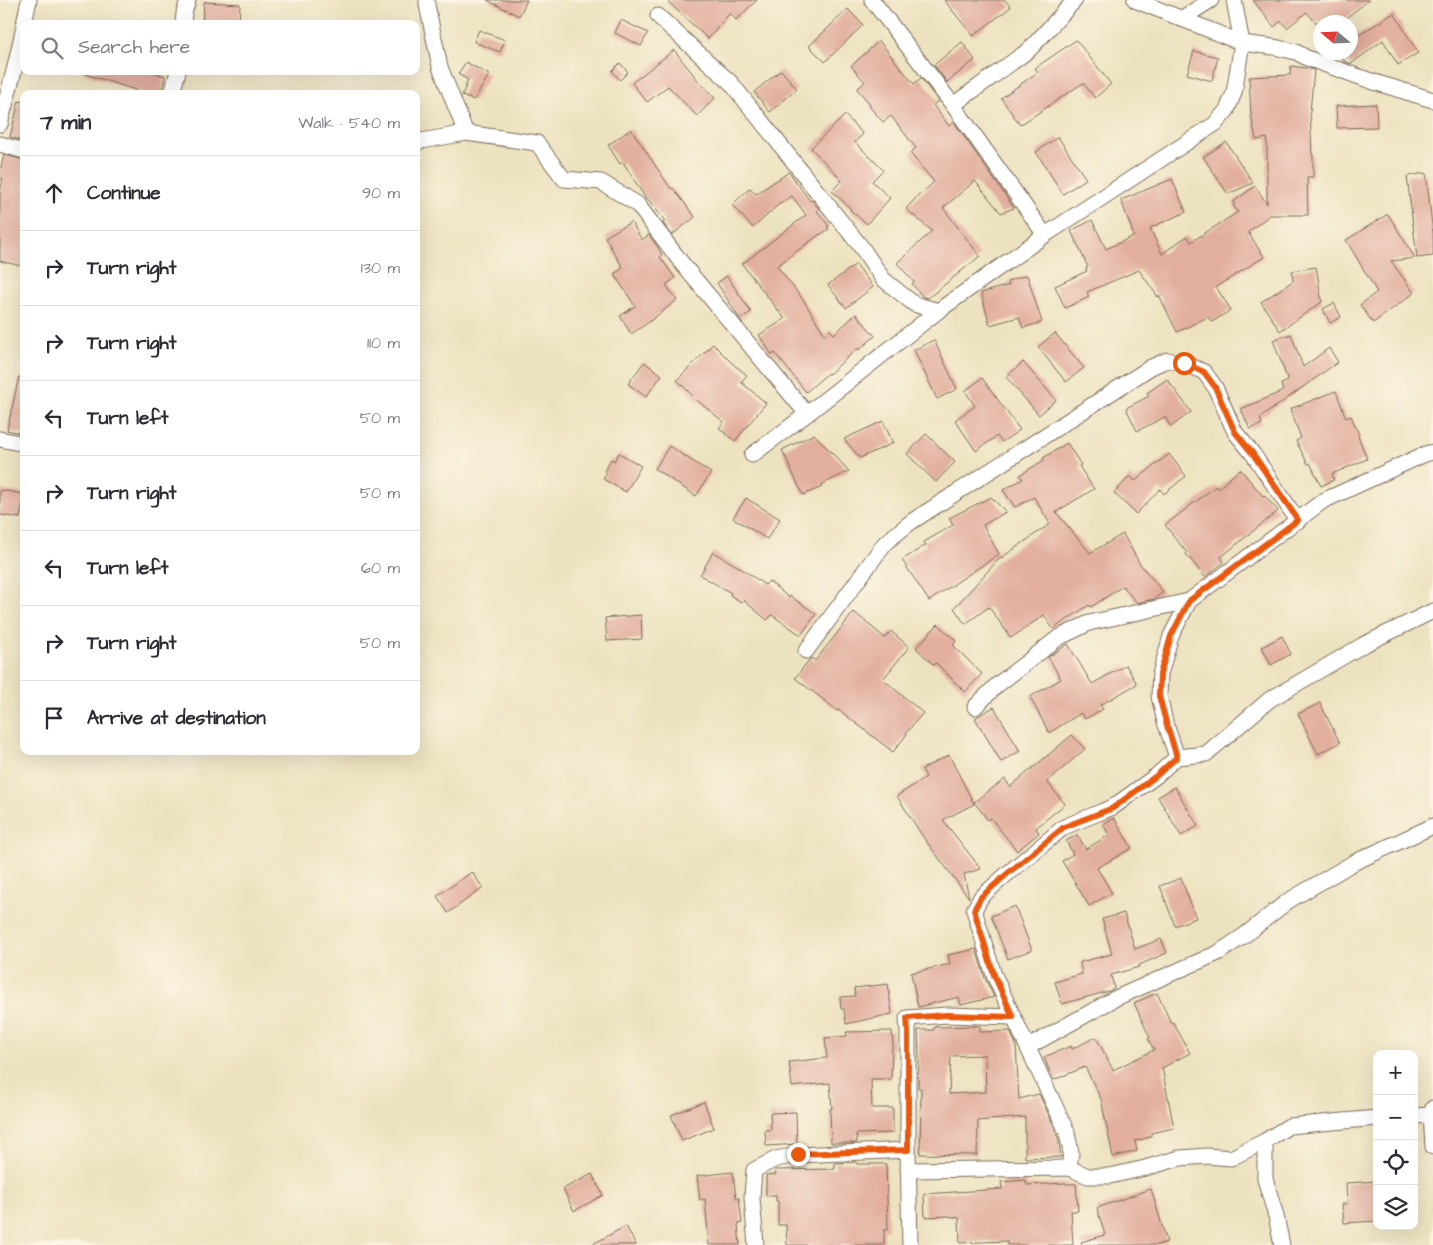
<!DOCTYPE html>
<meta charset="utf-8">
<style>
:root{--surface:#fff;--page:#f2f2f3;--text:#2b2b33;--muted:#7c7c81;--line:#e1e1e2}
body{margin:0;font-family:"Architects Daughter",sans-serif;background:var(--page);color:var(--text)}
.controls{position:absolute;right:15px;bottom:15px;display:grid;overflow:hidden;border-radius:10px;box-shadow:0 5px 20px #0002}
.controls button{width:45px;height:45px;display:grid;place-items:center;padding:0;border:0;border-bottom:1px solid var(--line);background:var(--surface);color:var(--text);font:25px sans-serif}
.compass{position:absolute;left:1313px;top:15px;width:45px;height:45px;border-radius:50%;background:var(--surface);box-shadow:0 5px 20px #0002;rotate:289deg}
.stop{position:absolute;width:15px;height:15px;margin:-11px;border:4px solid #ea580c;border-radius:50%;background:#fff}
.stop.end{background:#ea580c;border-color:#fff;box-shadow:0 1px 5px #0008}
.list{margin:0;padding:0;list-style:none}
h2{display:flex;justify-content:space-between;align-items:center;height:65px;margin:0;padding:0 20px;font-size:21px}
h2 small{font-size:16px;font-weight:400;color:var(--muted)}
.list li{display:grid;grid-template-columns:32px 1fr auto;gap:15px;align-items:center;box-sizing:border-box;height:75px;padding:0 20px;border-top:1px solid var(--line)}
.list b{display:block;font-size:19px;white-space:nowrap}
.list em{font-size:16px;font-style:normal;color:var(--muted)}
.icon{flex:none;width:28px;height:28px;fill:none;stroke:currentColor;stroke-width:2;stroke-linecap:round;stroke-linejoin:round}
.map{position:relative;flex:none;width:1433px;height:1245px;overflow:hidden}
.search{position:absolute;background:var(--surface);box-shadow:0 5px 20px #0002;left:20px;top:20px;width:400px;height:55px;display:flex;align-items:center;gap:12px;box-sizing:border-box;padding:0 18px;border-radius:10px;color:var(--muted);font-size:19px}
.panel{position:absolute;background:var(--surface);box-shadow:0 5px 20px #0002;left:20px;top:90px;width:400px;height:665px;border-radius:10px}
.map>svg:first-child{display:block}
</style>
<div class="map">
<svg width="1433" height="1245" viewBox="0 0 1433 1245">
<rect width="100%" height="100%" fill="#fcf5e5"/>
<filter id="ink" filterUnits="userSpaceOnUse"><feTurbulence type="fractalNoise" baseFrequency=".02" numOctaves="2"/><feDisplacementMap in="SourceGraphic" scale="10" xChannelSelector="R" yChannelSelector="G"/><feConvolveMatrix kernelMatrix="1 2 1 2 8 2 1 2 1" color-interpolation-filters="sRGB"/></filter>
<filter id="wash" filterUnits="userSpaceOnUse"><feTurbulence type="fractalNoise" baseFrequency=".0096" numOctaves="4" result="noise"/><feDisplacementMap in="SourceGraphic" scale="20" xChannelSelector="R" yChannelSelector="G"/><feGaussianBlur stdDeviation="1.12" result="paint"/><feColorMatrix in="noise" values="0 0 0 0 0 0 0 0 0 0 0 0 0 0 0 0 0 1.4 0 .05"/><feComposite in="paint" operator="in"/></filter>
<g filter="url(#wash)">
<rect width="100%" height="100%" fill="#ede2c0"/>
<g id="blocks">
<g fill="#e2ae9e" fill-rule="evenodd">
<path d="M487,0H527L519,16Z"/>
<path d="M666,0H757L736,20L730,13L708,39Z"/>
<path d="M944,0H1005L1011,7L973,36Z"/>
<path d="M1253,0H1369L1346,18L1349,22H1315L1307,12L1287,28L1281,21L1274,27Z"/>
<path d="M204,2L240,4L239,24H202Z"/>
<path d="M848,9L863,25L825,62L809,46Z"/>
<path d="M1394,13L1418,53L1398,65L1383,40L1351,64L1344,61L1339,55L1343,52H1350V24L1359,35Z"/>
<path d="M621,20L648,33L641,46L615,33Z"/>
<path d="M479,30L505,40L500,52L474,42Z"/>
<path d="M1076,40L1111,84L1095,98L1083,83L1020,125L1001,98L1038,72L1035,68Z"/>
<path d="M879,41L914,84L921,78L938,101L933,105L949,126L954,122L1014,208L1001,213L975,181L943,208L980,256L928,298L923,297L912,284L914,282L897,263L932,231L906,209L920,193L921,194L934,182L910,153L916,148L891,116L883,122L869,106L871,105L857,89L865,82L851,66Z"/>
<path d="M962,42L975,60L947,82L934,65Z"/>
<path d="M674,50L696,78L715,98L697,116L668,86L647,102L632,83Z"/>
<path d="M1194,51L1218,57L1212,81L1187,74Z"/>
<path d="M466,62L489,75L474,100L462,96L468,80L458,74Z"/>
<path d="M620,63L628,72L620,80L612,71Z"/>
<path d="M1291,66L1306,68L1314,70L1310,111L1312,155H1313V177H1307L1308,215H1270L1248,232L1264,257L1216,287L1231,310L1212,322L1208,317L1177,332L1159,295L1158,297L1139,270L1087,292L1089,297L1065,308L1055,286L1087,271L1086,268L1088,267L1071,231L1092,220L1106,249L1134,236L1121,200L1172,179L1186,212L1150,228L1162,254L1187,236L1191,242L1238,212L1233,205L1235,204L1233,202L1255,186L1267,204V138L1256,140L1251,114L1249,77L1290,75Z"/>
<path d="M781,70L797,89L770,112L754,92Z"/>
<path d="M86,71H150L165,76L161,94H148L85,74Z"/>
<path d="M19,101L24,102V141L10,137Z"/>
<path d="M1376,104L1377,127L1337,128L1336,106Z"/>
<path d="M845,115L863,134L855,142L883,170L872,181L890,198L867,224L850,210L851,209L832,191L842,180L811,148Z"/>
<path d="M631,129L671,189L673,188L695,217L672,235L663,223L665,221L647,198L646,199L623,162L620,164L608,145Z"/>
<path d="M1058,137L1086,179L1063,194L1036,152Z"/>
<path d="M1226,142L1253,183L1228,194L1203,157Z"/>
<path d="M4,155L24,160V259L22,266L0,261V193L3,179L0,178V171Z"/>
<path d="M789,172L810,201L812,200L819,209L817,211L829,226L827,227L829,229L820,235V234L777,266L804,301L825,335L830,330L834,334L856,314L875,336L859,350L858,348L829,374L828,373L806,392L775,353L772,355L759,335L785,319L742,264L806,215L792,196L778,205L753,228L732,205L750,188L756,194Z"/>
<path d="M1426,173L1433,234V256L1417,258L1407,176Z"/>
<path d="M1388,214L1415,258L1391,261L1414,293L1373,323L1360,305L1377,292L1346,240Z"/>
<path d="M631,222L642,240L649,235L657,246L662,255L660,257L675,278L666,285L677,300L649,322L631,334L620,316L635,306L614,274L623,268L605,237Z"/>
<path d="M856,264L873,287L846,308L828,285Z"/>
<path d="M1316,267L1322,302L1280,331L1261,302L1293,281L1292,271Z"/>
<path d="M1027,275L1042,322L1023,328L1019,317L990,325L981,293L1009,285L1008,281Z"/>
<path d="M727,276L751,312L740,319L717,283Z"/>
<path d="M1334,303L1341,317L1330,323L1323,309Z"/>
<path d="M1055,333L1084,368L1066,382L1038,347Z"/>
<path d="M1291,334L1303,367L1329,348L1338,362L1260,418L1262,424L1250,429L1241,409L1283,391L1281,384L1288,381L1273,340Z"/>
<path d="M934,340L957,389L937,399L914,350Z"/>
<path d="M713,344L733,364L747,375L741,382L766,403L735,441L719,428L724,422L699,402L677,380Z"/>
<path d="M644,362L662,375L646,397L628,384Z"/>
<path d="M1023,362L1056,400L1039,415L1006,377Z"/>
<path d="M19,377L24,378V434L7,430Z"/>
<path d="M982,378L1020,430L1002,442L997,436L976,451L955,420L975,406L965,391Z"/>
<path d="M1167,379L1191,412L1171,427L1165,417L1137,431L1126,408L1149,396L1147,393Z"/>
<path d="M1336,391L1346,418L1351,416L1359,435L1358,436L1367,459L1332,474L1334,480L1321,486L1310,463L1308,464L1296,441L1301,438L1290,409Z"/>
<path d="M883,421L893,443L860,458L844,439Z"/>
<path d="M814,434L849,471L821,485L822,487L803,495L782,450Z"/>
<path d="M926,434L955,462L936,482L907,454Z"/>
<path d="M1067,443L1081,465L1079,466L1094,489L1056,512L1090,553L1123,534L1140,564L1163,592L1154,599L1137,603L1123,586L1091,607L1089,605L1053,629L1044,615L1011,638L989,607L965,624L954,608L998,560L1050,524L1034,497L1015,507L1003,490L1023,479L1020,475L1044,460L1043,458Z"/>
<path d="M669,446L711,473L696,496L655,469Z"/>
<path d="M619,453L641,466L626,492L603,479L607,473L604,471L611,459L614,461Z"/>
<path d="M1169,454L1186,476L1164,494L1160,489L1136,514L1114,493L1130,476L1135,481Z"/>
<path d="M1240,469L1263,496L1264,495L1278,511L1221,557L1224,562L1205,577L1186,554L1187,553L1165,525L1216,486L1218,489Z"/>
<path d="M0,490L24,494L20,518L0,515Z"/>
<path d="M991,497L1006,512L983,525L999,554L929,601L902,560L926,545L924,542L953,525L949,518Z"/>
<path d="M746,498L780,519L767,539L733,518Z"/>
<path d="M713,552L739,567L765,585L769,581L789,598L790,596L816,614L801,635L772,615L767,620L743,600L741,602L730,595L731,593L700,575Z"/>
<path d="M854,612L885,638L891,631L909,647L883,679L923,713L906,733L907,734L893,752L839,710L838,711L795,678L809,660L812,658L815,661Z"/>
<path d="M641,615L642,639L607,641L605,618Z"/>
<path d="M938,624L956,641L953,645L982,674L965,692L936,663L934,665L916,648Z"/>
<path d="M1282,636L1291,654L1271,665L1262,647Z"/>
<path d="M1068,644L1092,684L1126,665L1137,684L1100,705L1103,709L1085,719L1081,713L1049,733L1030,697L1061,679L1048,657Z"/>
<path d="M1320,703L1340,743L1318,754L1298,714Z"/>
<path d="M994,707L1020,751L1001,762L975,718Z"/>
<path d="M1072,735L1085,749L1047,782L1065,804L1036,828L1039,833L1017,851L991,818L988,820L974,802L1005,779L1010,787Z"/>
<path d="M949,755L974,804L943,820L981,869L964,874L969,898L923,837L897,796L926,777L922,769Z"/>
<path d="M1175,787L1198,826L1181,836L1158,797Z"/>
<path d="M1114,818L1132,848L1097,868L1112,893L1089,906L1062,861L1073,854L1066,841L1077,835L1086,849L1109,835L1103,824Z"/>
<path d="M472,872L483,888L448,913L437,896Z"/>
<path d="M1181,878L1196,918L1175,926L1160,886Z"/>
<path d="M1015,906L1032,950L1008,959L991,916Z"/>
<path d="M1124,913L1135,949L1161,939L1167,953L1139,965V967L1111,975L1114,988L1109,991L1062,1004L1055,982L1082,974L1080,962L1112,954L1102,919Z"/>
<path d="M976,949L985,978L994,997L961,1005L959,997L918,1007L911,973L950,964L948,955Z"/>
<path d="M888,984L892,1014L846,1024L844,1009H841L840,997L855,996L854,988Z"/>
<path d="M1157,993L1171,1023L1173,1022L1190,1053L1162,1068L1174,1128L1151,1133V1137L1135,1141L1137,1151L1113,1157L1101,1099L1085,1067L1053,1080L1044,1057L1071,1046L1072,1049L1096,1037L1113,1070L1154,1050L1148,1039L1150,1038L1134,1003Z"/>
<path d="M980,1026V1032L1010,1031L1016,1045L1019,1099L1039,1094L1055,1128L1057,1136H1058L1061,1157L1025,1158V1117L978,1121L977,1155L920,1154L921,1088H918L919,1062L918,1030H934V1027ZM985,1055L986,1092L949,1094L951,1056Z"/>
<path d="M892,1031L893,1047H892L891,1079H871L872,1108H893V1133L856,1134L857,1143H831L830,1109H832L830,1083L792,1087L789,1062L827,1058L825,1038L847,1036L846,1032Z"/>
<path d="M704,1102L714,1128L682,1141L671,1115Z"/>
<path d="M796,1112L797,1144L766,1146L765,1130H771L770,1113Z"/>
<path d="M857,1162V1164H886L888,1230H884V1245H787L786,1225H778V1201H776V1196H766V1175H776L775,1170L835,1169V1163Z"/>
<path d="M733,1172L736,1198H739L742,1223L738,1224L740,1245H709L705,1199L700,1200L697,1176Z"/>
<path d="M592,1174L603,1195L574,1211L563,1189Z"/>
<path d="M1026,1180L1027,1185L1066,1183V1184H1076L1078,1211H1071L1073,1245H1007V1241L960,1243L959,1218L948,1216L925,1217L924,1194L1002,1189L1001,1182Z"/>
<path d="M1377,1181V1221L1344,1223L1342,1204H1347L1346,1183Z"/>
<path d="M1151,1189L1167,1242L1157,1245H1082L1081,1242L1105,1235L1097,1208Z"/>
<path d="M626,1226L636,1245H591Z"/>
</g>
</g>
</g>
<g filter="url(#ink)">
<use href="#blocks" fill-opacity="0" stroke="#796a57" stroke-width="1"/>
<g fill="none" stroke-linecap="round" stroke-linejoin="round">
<g stroke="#796a57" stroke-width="17">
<g id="minor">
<path d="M427,0V5L440,67L466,133"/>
<path d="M872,0L953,105L1045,235"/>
<path d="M1135,0L1242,43L1274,47L1296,52L1307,58L1371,81L1433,100"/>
<path d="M658,16L731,83L862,248L883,279L914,304L938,311"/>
<path d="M1181,19L1211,0"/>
<path d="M24,24L29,0"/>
<path d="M183,24L184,13L188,0"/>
<path d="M172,94L178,71"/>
<path d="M953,105L1029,50L1075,0"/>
<path d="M0,124L15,67L24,26"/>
<path d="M416,142L466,133L537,143L564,179L601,182L637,204L684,266L807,414"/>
<path d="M0,144L24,151"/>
<path d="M0,439L24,444"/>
<path d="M752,455L807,414L938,311L1045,235L1215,124L1227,110L1234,93L1242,43L1234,0"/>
<path d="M806,651L885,543L911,522L1151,367L1167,360L1184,363L1204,372L1215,387L1235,432L1253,454L1298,521"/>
<path d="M975,707L996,686L1058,638L1089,623L1189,601"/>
<path d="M1177,757L1165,722L1159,696L1160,674L1171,636L1189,601L1323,501L1425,454L1433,452"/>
<path d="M1028,1047L1116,998L1218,953L1245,935L1288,901L1353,863L1433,826"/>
<path d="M1433,1108L1431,1115L1433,1147"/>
<path d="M1414,1116L1431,1115"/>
<path d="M1265,1141V1179L1276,1216L1282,1245"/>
<path d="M1069,1168L1071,1153L1067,1132L994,975L974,910L981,897L1007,874L1064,827L1113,807L1156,776L1177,757L1206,754L1269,700L1363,645L1433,611"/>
<path d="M908,1170L1069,1168L1088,1176H1110L1145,1168L1180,1158L1207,1156L1231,1158L1265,1141L1289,1126L1377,1118"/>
<path d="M756,1245L752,1198L754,1170L776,1159L798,1155L908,1150"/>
<path d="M910,1245L908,1150V1032L907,1018L947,1015L1013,1017"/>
</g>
</g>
<use href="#minor" stroke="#fff" stroke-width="15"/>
</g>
</g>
<g fill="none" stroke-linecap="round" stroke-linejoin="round" filter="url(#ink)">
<path stroke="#ea580c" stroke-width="6" d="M798,1154L908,1150V1032L907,1018L947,1015L1013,1017L994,975L974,910L981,897L1007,874L1064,827L1113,808L1156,776L1177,757L1166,722L1159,696L1160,674L1171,636L1189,601L1298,520L1253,454L1235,432L1215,387L1204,372L1184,363"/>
</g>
</svg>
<div class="controls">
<button>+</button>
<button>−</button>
<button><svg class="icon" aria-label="locate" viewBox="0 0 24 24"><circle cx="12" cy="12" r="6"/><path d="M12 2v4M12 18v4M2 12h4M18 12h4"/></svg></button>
<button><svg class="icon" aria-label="layers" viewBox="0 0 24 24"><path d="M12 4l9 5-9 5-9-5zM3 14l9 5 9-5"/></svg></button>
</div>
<svg class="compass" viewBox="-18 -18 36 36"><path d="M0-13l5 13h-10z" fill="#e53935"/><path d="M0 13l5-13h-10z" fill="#7c7c81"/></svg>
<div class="stop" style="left:1184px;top:363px"></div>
<div class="stop end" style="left:798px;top:1154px"></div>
<div class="search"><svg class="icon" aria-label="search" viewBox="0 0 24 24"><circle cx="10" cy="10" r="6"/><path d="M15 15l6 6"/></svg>Search here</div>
<section class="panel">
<h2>7 min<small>Walk · 540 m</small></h2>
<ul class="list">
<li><svg class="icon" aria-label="ahead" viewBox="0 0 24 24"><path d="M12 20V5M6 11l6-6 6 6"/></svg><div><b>Continue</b></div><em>90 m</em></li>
<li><svg class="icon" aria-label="right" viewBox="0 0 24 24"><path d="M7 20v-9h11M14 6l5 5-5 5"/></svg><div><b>Turn right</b></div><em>130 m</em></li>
<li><svg class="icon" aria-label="right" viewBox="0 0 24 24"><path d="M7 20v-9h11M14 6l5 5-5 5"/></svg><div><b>Turn right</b></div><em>110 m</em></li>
<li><svg class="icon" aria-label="left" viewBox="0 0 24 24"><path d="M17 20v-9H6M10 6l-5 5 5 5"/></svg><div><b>Turn left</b></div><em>50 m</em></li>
<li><svg class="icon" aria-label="right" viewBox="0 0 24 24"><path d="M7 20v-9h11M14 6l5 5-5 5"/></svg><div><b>Turn right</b></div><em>50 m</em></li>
<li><svg class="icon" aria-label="left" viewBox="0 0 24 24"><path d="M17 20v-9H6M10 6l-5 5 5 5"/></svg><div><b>Turn left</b></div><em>60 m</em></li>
<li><svg class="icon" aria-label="right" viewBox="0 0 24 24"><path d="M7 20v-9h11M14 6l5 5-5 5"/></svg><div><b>Turn right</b></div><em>50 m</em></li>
<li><svg class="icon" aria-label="arrive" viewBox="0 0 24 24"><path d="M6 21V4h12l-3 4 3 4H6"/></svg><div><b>Arrive at destination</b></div></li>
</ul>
</section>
</div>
